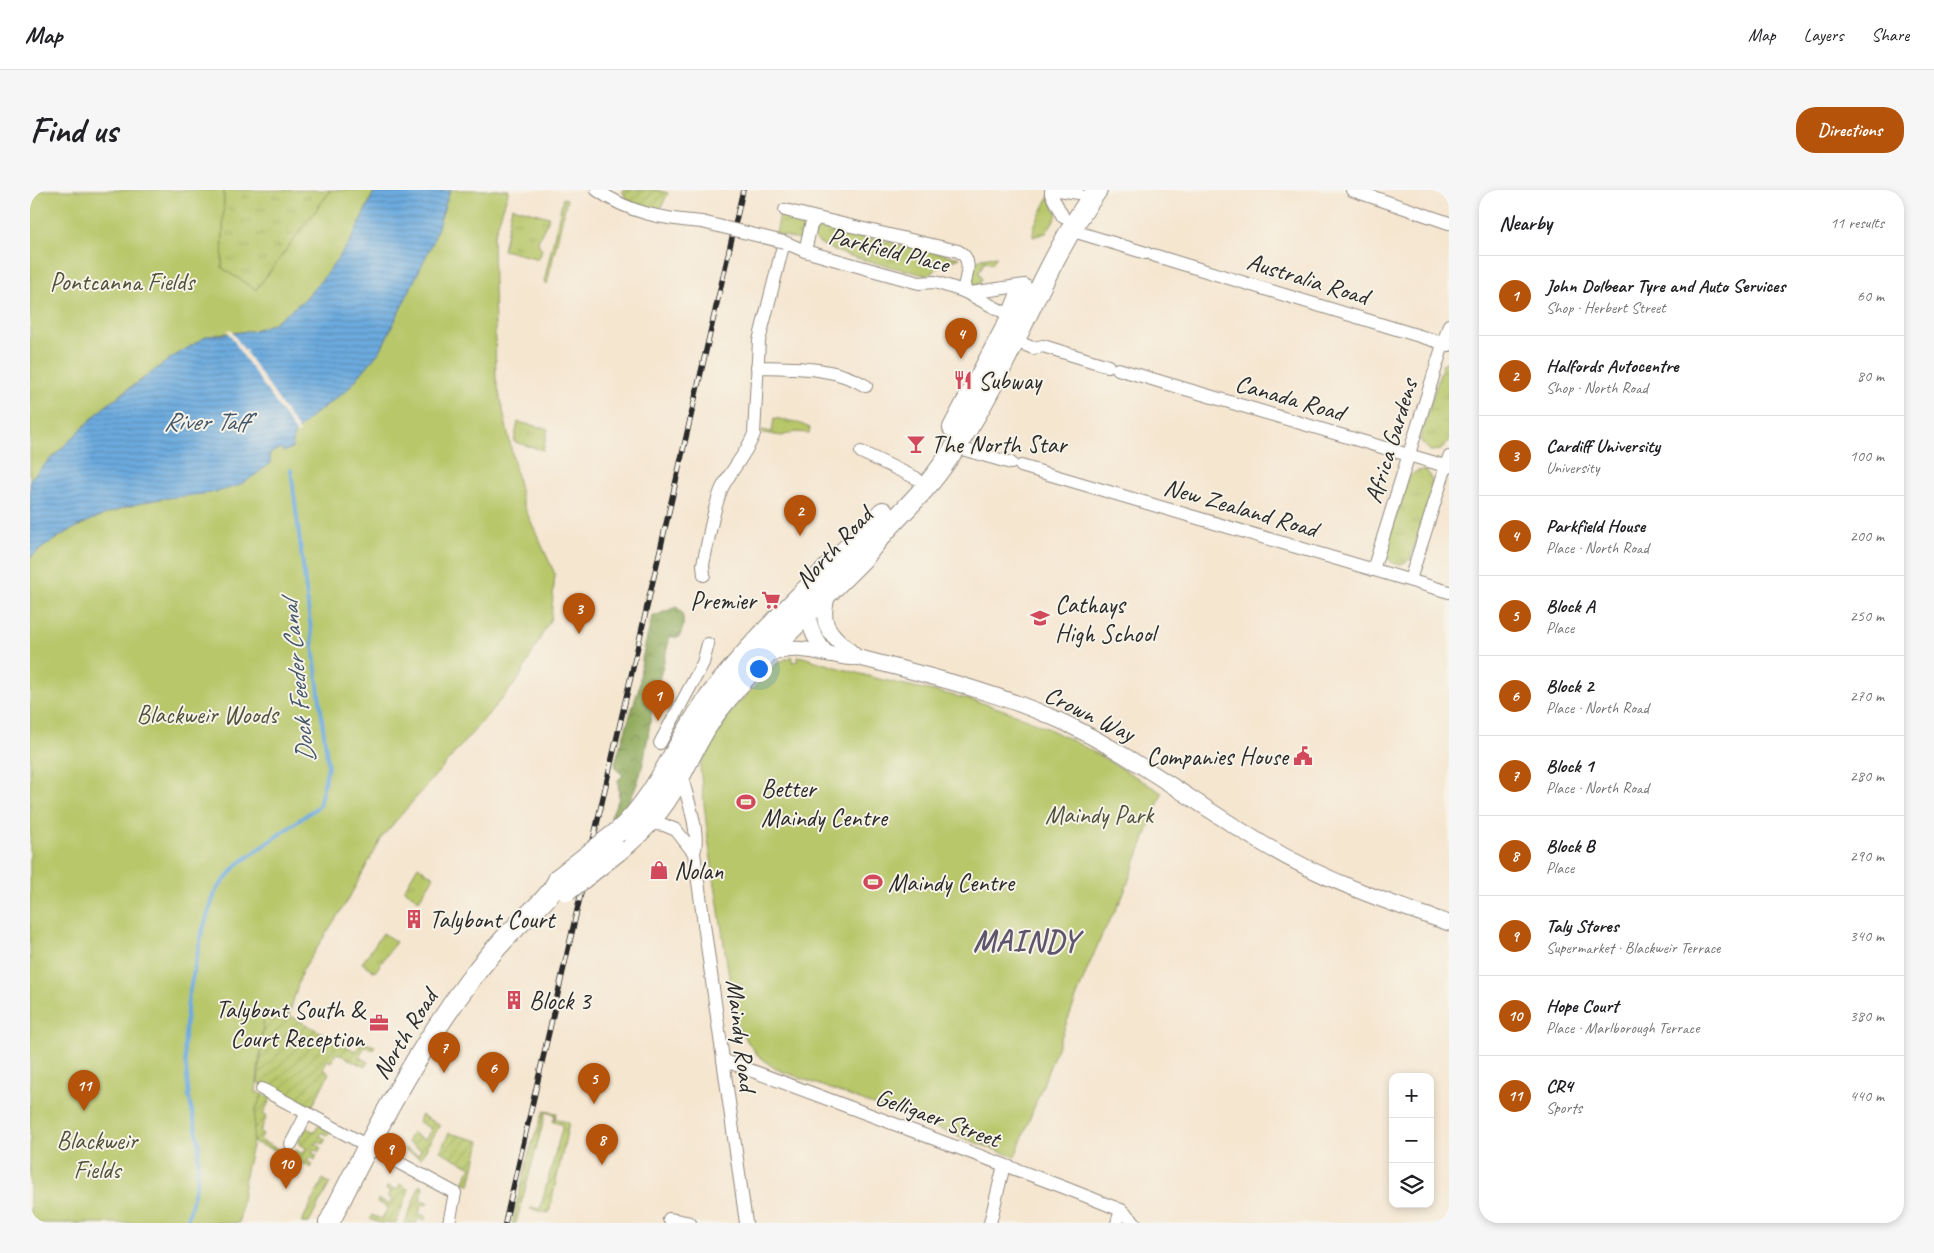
<!DOCTYPE html>
<meta charset="utf-8">
<style>
:root{--surface:#fff;--page:#f6f6f6;--text:#202124;--muted:#757577;--line:#e0e0e0;--accent:#b45309}
body{margin:0;font-family:Caveat,sans-serif;background:var(--page);color:var(--text)}
.controls{position:absolute;right:15px;bottom:15px;display:grid;overflow:hidden;border-radius:10px;box-shadow:0 2px 8px #0003}
.controls button{width:45px;height:45px;display:grid;place-items:center;padding:0;border:0;border-bottom:1px solid var(--line);background:var(--surface);color:var(--text);font:25px sans-serif}
.you{position:absolute;left:728px;top:478px;width:18px;height:18px;margin:-12px;border:4px solid #fff;border-radius:50%;background:#1a73e8;box-shadow:0 0 0 8px #1a73e833}
.badge{display:grid;place-items:center;width:32px;height:32px;border-radius:50%;background:var(--accent);color:#fff;font-size:16px;font-weight:700}
.pin{position:absolute;translate:-50% -41px;filter:drop-shadow(0 1px 2px #0008)}
.pin::after{content:'';position:absolute;top:26px;width:18px;height:15px;background:inherit;clip-path:polygon(0 0,100% 0,50% 100%)}
.list{margin:0;padding:0;list-style:none}
h2{display:flex;justify-content:space-between;align-items:center;height:65px;margin:0;padding:0 20px;font-size:21px}
h2 small{font-size:16px;font-weight:400;color:var(--muted)}
.list li{display:grid;grid-template-columns:32px 1fr auto;gap:15px;align-items:center;box-sizing:border-box;height:80px;padding:0 20px;border-top:1px solid var(--line)}
.list b{display:block;font-size:19px;white-space:nowrap}
.list p{margin:0;font-size:16px;white-space:nowrap;color:var(--muted)}
.list em{font-size:16px;font-style:normal;color:var(--muted)}
.icon{flex:none;width:28px;height:28px;fill:none;stroke:currentColor;stroke-width:2;stroke-linecap:round;stroke-linejoin:round}
.map{position:relative;flex:none;width:1419px;height:1033px;overflow:hidden;border-radius:20px}
header{display:flex;align-items:center;gap:30px;box-sizing:border-box;height:70px;padding:0 25px;background:var(--surface);border-bottom:1px solid var(--line)}
header strong{font-size:24px}
nav{display:flex;gap:28px;margin-inline-start:auto;font-size:18px}
.intro{display:flex;align-items:center;justify-content:space-between;box-sizing:border-box;height:120px;padding:0 30px}
h1{margin:0;font-size:35px}
.button{padding:12px 22px;border-radius:20px;background:var(--accent);color:#fff;font-size:18px;font-weight:700}
main{display:flex;gap:30px;padding:0 30px}
aside{flex:1;background:var(--surface);border-radius:20px;box-shadow:0 2px 8px #0003}
.map>svg:first-child{display:block}
</style>
<header>
<strong>Map</strong>
<nav><a>Map</a><a>Layers</a><a>Share</a></nav>
</header>
<div class="intro"><h1>Find us</h1><a class="button">Directions</a></div>
<main>
<div class="map">
<svg width="1419" height="1033" viewBox="0 0 1419 1033">
<defs>
<pattern id="grass-tufts" width="24" height="20" patternUnits="userSpaceOnUse" patternTransform="scale(1.25)"><rect width="24" height="20" fill="#b8c76a"/><path d="M3 7l-1-3M5 7V3M7 7l1-3M15 17l-1-3M17 17v-4M19 17l1-3" fill="none" stroke="#9eab5c"/></pattern>
<pattern id="forest-crowns" width="20" height="18" patternUnits="userSpaceOnUse" patternTransform="scale(1.25)"><rect width="20" height="18" fill="#92ac5e"/><path d="M2 6a3 3 0 1 1 6 0M12 15a3 3 0 1 1 6 0" fill="none" stroke="#778c4e"/></pattern>
<pattern id="garden-furrows" width="10" height="10" patternUnits="userSpaceOnUse" patternTransform="scale(1.25)"><rect width="10" height="10" fill="#b8c76a"/><path d="M-1 1l2-2M0 10L10 0M9 11l2-2" fill="none" stroke="#9eab5c"/></pattern>
<pattern id="water-rules" width="6" height="5" patternUnits="userSpaceOnUse" patternTransform="scale(1.25)"><rect width="6" height="5" fill="#6caade"/><path d="M0 2.5h6" fill="none" stroke="#598bb4"/></pattern>
</defs>
<rect width="100%" height="100%" fill="#f7f3e8"/>
<filter id="ink" filterUnits="userSpaceOnUse"><feTurbulence type="fractalNoise" baseFrequency=".02" numOctaves="2"/><feDisplacementMap in="SourceGraphic" scale="10" xChannelSelector="R" yChannelSelector="G"/><feConvolveMatrix kernelMatrix="1 2 1 2 8 2 1 2 1" color-interpolation-filters="sRGB"/></filter>
<filter id="wash" filterUnits="userSpaceOnUse"><feTurbulence type="fractalNoise" baseFrequency=".0096" numOctaves="4" result="noise"/><feDisplacementMap in="SourceGraphic" scale="20" xChannelSelector="R" yChannelSelector="G"/><feGaussianBlur stdDeviation="1.12" result="paint"/><feColorMatrix in="noise" values="0 0 0 0 0 0 0 0 0 0 0 0 0 0 0 0 0 1.4 0 .05"/><feComposite in="paint" operator="in"/></filter>
<g filter="url(#wash)">
<rect width="100%" height="100%" fill="#f5e6d0"/>
<g fill="url(#grass-tufts)" stroke="#72794a">
<path d="M194,0H301L226,100L192,78Z"/>
<path d="M1019,6L1027,25L1016,43L1003,47L1004,36Z"/>
<path d="M533,8L537,9L517,94L514,92Z"/>
<path d="M482,17L519,27C517,36 511,41 508,53L512,60L509,69L473,60Z"/>
<path d="M750,24L774,31L770,50L746,44Z"/>
<path d="M794,37L921,66L930,68L910,76L899,85L890,84C867,77 797,65 784,48L786,41Z"/>
<path d="M967,66L962,74L955,71L949,82L952,88L947,98L941,89L945,73L951,68Z"/>
<path d="M1419,170V250L1411,260L1400,261L1392,253L1390,248L1413,174Z"/>
<path d="M744,228L766,232L780,238L779,243L764,242L752,246L732,243V240L742,242Z"/>
<path d="M488,232L518,239L513,260L484,252Z"/>
<path d="M1395,280L1400,285L1404,299L1380,369C1369,378 1359,375 1355,361L1378,287L1387,281Z"/>
<path d="M388,676L404,687L389,710L374,700Z"/>
<path d="M353,743L366,752L345,782L332,773Z"/>
</g>
<path fill="url(#forest-crowns)" stroke="#5e6c44" d="M646,417C656,422 655,440 648,448L640,446C635,471 628,491 623,516C615,556 615,599 585,630L582,629L581,626L589,608L588,590L593,585L586,579L585,573L609,497L612,469L622,427Z"/>
<g fill="#b8c76a" stroke="#72794a">
<path d="M0,0H194L192,78L226,100L301,0H345L321,50L296,85L273,111L242,134L222,141L187,144L97,199L72,219L0,289Z"/>
<path d="M420,0H479L463,49L466,188L493,314L525,384L521,428L488,490L352,647L319,708L272,781L259,825L234,826L226,902L233,904L225,921L223,952L216,980L209,1033H0V368C33,339 81,319 124,310C173,301 199,306 241,273L239,264L251,257L262,258L264,244L282,226L317,200L350,161L403,52Z"/>
<path d="M762,466V472L768,471V466L773,467C798,475 824,482 849,489C890,499 931,505 971,519C1028,539 1080,571 1132,603L1092,708L1072,745L1057,780L985,967L746,879L729,867L712,844L706,832L678,649L670,577L676,558L702,520L746,474Z"/>
</g>
<g fill="url(#garden-furrows)" stroke="#72794a">
<path d="M592,0H626L638,3L630,20L607,16L596,9Z"/>
<path d="M259,825L325,861L333,852L345,856L343,860L335,856L329,867L338,872L335,877L306,863L301,872L297,870L293,879L299,883L281,919L228,893L234,826Z"/>
<path d="M233,904L241,908L233,924L237,926L230,942L233,944L230,950L248,959L247,961L223,952L225,921Z"/>
<path d="M514,921L527,923L525,928L539,933L519,1023L500,1019L501,1017L510,1019L533,935L523,932L525,925L516,922L486,1033H482L500,959Z"/>
<path d="M391,925L410,935L391,968L374,960L375,958L388,965L391,960L377,952L382,943L395,950L401,939L389,932Z"/>
<path d="M288,935L300,941L298,946L292,942L290,946L296,949L293,954L288,952L286,954L291,957L289,962L283,959L282,963L287,965L285,970L279,967L277,971L283,974L281,978L261,967L265,960L273,964L276,958L268,953L276,938L285,942Z"/>
<path d="M419,943L450,951L440,995L433,992L441,977L410,961Z"/>
<path d="M293,989L300,993L279,1033H271Z"/>
<path d="M370,994L379,1000L366,1033H349L340,1029L342,1025L352,1029L358,1017L347,1012L348,1009L359,1014L362,1009L358,1007L361,1001L356,999L358,996L367,1000Z"/>
<path d="M390,994L393,996L390,1010L398,1012L397,1015L392,1014L389,1024L396,1026L395,1030L388,1029L387,1033H375Z"/>
</g>
<path fill="url(#water-rules)" stroke="#4c6a84" d="M345,0H420L403,52L350,161L317,200L282,226L264,244L262,258L253,262L251,258L239,264L241,273C230,281 220,290 207,296C181,306 151,305 124,310C81,319 33,339 0,368V289L72,219L141,168L177,146L222,141L242,134L273,111L296,85L321,50Z"/>
<path fill="#f5e6d0" d="M197,140H201L214,160H217L216,162L270,242L267,244L212,164L210,163L211,162Z"/>
<g fill="none" stroke-linecap="round" stroke-linejoin="round">
<path stroke="#6caade" stroke-width="4" d="M157,1033L167,991L169,953L159,907L154,857L158,809L172,742L186,700L208,674L289,616L298,576L261,280"/>
</g>
</g>
<g filter="url(#ink)">
<g fill="none" stroke-linecap="round" stroke-linejoin="round">
<g stroke="#90887e" stroke-width="14">
<g id="minor">
<path d="M567,0C599,23 633,29 672,32"/>
<path d="M1021,0V4L1033,27"/>
<path d="M1029,0L1048,3"/>
<path d="M1322,0L1419,33"/>
<path d="M755,20L787,28"/>
<path d="M1040,40L1116,63"/>
<path d="M775,61L781,35L787,28L928,61C944,69 936,86 933,101"/>
<path d="M1123,65L1419,155"/>
<path d="M940,103L995,95"/>
<path d="M985,151L1003,158L1013,156L1078,176"/>
<path d="M727,177C764,178 803,176 836,196"/>
<path d="M1088,179L1419,277"/>
<path d="M925,257L981,273"/>
<path d="M831,262L886,288"/>
<path d="M991,276L1419,402"/>
<path d="M1343,380L1419,135"/>
<path d="M674,385L673,374C679,350 682,321 692,298C702,279 716,264 724,244L729,151L754,52L775,61L838,79L889,93L905,92L933,101L987,129"/>
<path d="M1380,390L1419,267"/>
<path d="M630,553L673,473L678,454"/>
<path d="M651,584C656,605 671,643 664,663L716,1033"/>
<path d="M619,633L634,635L646,640L664,663"/>
<path d="M693,870L1033,997L1091,1020L1105,1033"/>
<path d="M232,899L425,1003L419,1033"/>
<path d="M261,954L277,923"/>
<path d="M639,1029L660,1033"/>
<path d="M960,1033L974,975"/>
<path d="M1087,1033L1091,1020"/>
</g>
</g>
<g stroke="#90887e" stroke-width="17">
<g id="tertiary">
<path d="M798,404C787,440 804,445 826,467"/>
<path d="M778,415C777,433 784,449 796,463"/>
<path d="M737,465C759,456 777,459 799,464C809,465 815,469 826,467C896,485 968,502 1035,533C1105,567 1168,615 1235,655C1292,689 1356,712 1419,733"/>
</g>
</g>
<g stroke="#90887e" stroke-width="22">
<g id="primary">
<path d="M923,238L982,126L990,106"/>
<path d="M588,642C630,604 647,549 681,505C732,439 796,382 853,322"/>
<path d="M588,661C612,642 632,620 647,592C660,568 671,542 688,520C732,464 785,417 835,366C852,341 875,321 895,298C914,276 930,251 945,226C989,152 1016,70 1067,0"/>
<path d="M299,1033C340,950 384,865 440,790C454,771 470,753 487,736C502,721 520,708 529,688"/>
</g>
</g>
<use href="#minor" stroke="#fff" stroke-width="12"/>
<use href="#tertiary" stroke="#fff" stroke-width="15"/>
<use href="#primary" stroke="#fff" stroke-width="20"/>
<g stroke="#2b2b2b" stroke-width="5.5">
<path id="rail" d="M475,1033L713,0"/>
</g>
<use href="#rail" stroke="#f7f3e8" stroke-width="4" stroke-dasharray="11" stroke-linecap="butt"/>
<g stroke="#90887e" stroke-width="14" stroke-linecap="butt">
<path id="minor-bridge" d="M672,32L754,52"/>
</g>
<g stroke="#90887e" stroke-width="22" stroke-linecap="butt">
<g id="primary-bridge">
<path d="M529,688L588,642"/>
<path d="M537,701L588,661"/>
</g>
</g>
<use href="#minor-bridge" stroke="#fff" stroke-width="12"/>
<use href="#primary-bridge" stroke="#fff" stroke-width="20"/>
</g>
</g>
<defs>
<g id="restaurant-bare" transform="scale(1.5)"><path d="M-5-6h1v4h1v-4h1v4h1v-4h1v5L-1.5 .5V6h-2V.5L-5-1ZM5-6V6H3V1.5H1.5Q1.5-4 5-6Z" fill="#d1495b" stroke="#f7f3e8" stroke-width="2.5" paint-order="stroke"/></g>
<g id="bar-bare" transform="scale(1.5)"><path d="M-6-5H6L.8 .8V4.5H3.5V6h-7V4.5H-.8V.8Z" fill="#d1495b" stroke="#f7f3e8" stroke-width="2.5" paint-order="stroke"/></g>
<g id="supermarket-bare" transform="scale(1.5)"><path d="M-6-5.5h2.5l.6 2H6L4.5 2H-2.5L-4.4-4H-6ZM-1.5 3.2a1.3 1.3 0 1 0 .1 0ZM3 3.2a1.3 1.3 0 1 0 .1 0Z" fill="#d1495b" stroke="#f7f3e8" stroke-width="2.5" paint-order="stroke"/></g>
<g id="school-bare" transform="scale(1.5)"><path d="M0-5L7-2L0 1L-7-2ZM-4 1L0 2.5L4 1V4Q0 6-4 4Z" fill="#d1495b" stroke="#f7f3e8" stroke-width="2.5" paint-order="stroke"/></g>
<g id="civic-bare" transform="scale(1.5)"><path d="M-.6-6.5H3V-4.5H.6V-3L4-1V1h2V6H-6V1h2V-1L-.6-3ZM-1.2 2.5V6h2.4V2.5Z" fill="#d1495b" stroke="#f7f3e8" stroke-width="2.5" paint-order="stroke"/></g>
<g id="stadium-bare" transform="scale(1.5)"><path d="M0-5a6.5 5 0 1 0 0 10a6.5 5 0 1 0 0-10ZM-3.5-1.8h7v3.6h-7Z" fill="#d1495b" stroke="#f7f3e8" stroke-width="2.5" paint-order="stroke"/></g>
<g id="shop-bare" transform="scale(1.5)"><path d="M-5-2.5h2.3a2.7 3.5 0 0 1 5.4 0H5L5.5 6h-11ZM-1.5-2.5h3a1.5 2.3 0 0 0-3 0Z" fill="#d1495b" stroke="#f7f3e8" stroke-width="2.5" paint-order="stroke"/></g>
<g id="building-bare" transform="scale(1.5)"><path d="M-4-6H4V6H1V3H-1V6H-4ZM-2.5-4.3h1.7v1.8h-1.7ZM.8-4.3h1.7v1.8H.8ZM-2.5-1h1.7V.8h-1.7ZM.8-1h1.7V.8H.8Z" fill="#d1495b" stroke="#f7f3e8" stroke-width="2.5" paint-order="stroke"/></g>
<g id="office-bare" transform="scale(1.5)"><path d="M-6-3h4V-5.5h4V-3h4V5H-6ZM-1-4.5V-3h2v-1.5ZM-6 0V1H6V0Z" fill="#d1495b" stroke="#f7f3e8" stroke-width="2.5" paint-order="stroke"/></g>
</defs>
<g fill-rule="evenodd">
<use href="#restaurant-bare" x="933" y="190"/>
<use href="#bar-bare" x="886" y="254"/>
<use href="#supermarket-bare" x="741" y="410"/>
<use href="#school-bare" x="1010" y="428"/>
<use href="#civic-bare" x="1273" y="566"/>
<use href="#stadium-bare" x="716" y="612"/>
<use href="#shop-bare" x="629" y="680"/>
<use href="#stadium-bare" x="843" y="692"/>
<use href="#building-bare" x="384" y="729"/>
<use href="#building-bare" x="484" y="810"/>
<use href="#office-bare" x="349" y="833"/>
</g>
<g text-anchor="middle" stroke-width="4" stroke-linejoin="round" paint-order="stroke">
<g font-size="25" fill="#2b2b2b" stroke="#f7f3e8">
<text transform="translate(859 59) rotate(14)" y="9">Parkfield Place</text>
<text transform="translate(1278 88) rotate(17)" y="9">Australia Road</text>
<text transform="translate(1260 207) rotate(16)" y="9">Canada Road</text>
<text transform="translate(1360 251) rotate(-73)" y="9">Africa Gardens</text>
<text transform="translate(1211 317) rotate(16)" y="9">New Zealand Road</text>
<text transform="translate(803 357) rotate(-47)" y="9">North Road</text>
<text transform="translate(1060 523) rotate(26)" y="9">Crown Way</text>
<text transform="translate(374 844) rotate(-58)" y="9">North Road</text>
<text transform="translate(712 845) rotate(83)" y="9">Maindy Road</text>
<text transform="translate(908 927) rotate(20)" y="9">Gelligaer Street</text>
</g>
<g font-size="25" fill="#4e523b" stroke="#f7f3e8">
<text x="92" y="100">Pontcanna Fields</text>
<text x="177" y="533">Blackweir Woods</text>
<text x="1069" y="633">Maindy Park</text>
<text x="67" y="959">Blackweir<tspan x="67" dy="29">Fields</tspan></text>
</g>
<g font-size="25" fill="#2b2b2b" stroke="#f7f3e8" text-anchor="start">
<text x="948" y="199">Subway</text>
<text x="901" y="263">The North Star</text>
<text x="726" y="419" text-anchor="end">Premier</text>
<text x="1025" y="423">Cathays<tspan x="1025" dy="29">High School</tspan></text>
<text x="1258" y="575" text-anchor="end">Companies House</text>
<text x="731" y="607">Better<tspan x="731" dy="29">Maindy Centre</tspan></text>
<text x="644" y="689">Nolan</text>
<text x="858" y="701">Maindy Centre</text>
<text x="399" y="738">Talybont Court</text>
<text x="499" y="819">Block 3</text>
<text x="334" y="828" text-anchor="end">Talybont South &amp;<tspan x="334" dy="29">Court Reception</tspan></text>
</g>
<g font-size="26" font-style="italic" fill="#42576a" stroke="#f7f3e8">
<text x="176" y="240">River Taff</text>
<text transform="translate(267 492) rotate(-96)" y="9">Dock Feeder Canal</text>
</g>
<g font-size="30" font-weight="bold" letter-spacing="1" fill="#5d566c" stroke="#f7f3e8">
<text x="996" y="761">MAINDY</text>
</g>
</g>
</svg>
<div class="controls">
<button>+</button>
<button>−</button>
<button><svg class="icon" aria-label="layers" viewBox="0 0 24 24"><path d="M12 4l9 5-9 5-9-5zM3 14l9 5 9-5"/></svg></button>
</div>
<div class="you"></div>
<div class="pin badge" style="left:628px;top:531px">1</div>
<div class="pin badge" style="left:770px;top:346px">2</div>
<div class="pin badge" style="left:549px;top:444px">3</div>
<div class="pin badge" style="left:931px;top:169px">4</div>
<div class="pin badge" style="left:564px;top:914px">5</div>
<div class="pin badge" style="left:463px;top:903px">6</div>
<div class="pin badge" style="left:414px;top:883px">7</div>
<div class="pin badge" style="left:572px;top:975px">8</div>
<div class="pin badge" style="left:360px;top:984px">9</div>
<div class="pin badge" style="left:256px;top:999px">10</div>
<div class="pin badge" style="left:54px;top:921px">11</div>
</div>
<aside>
<h2>Nearby<small>11 results</small></h2>
<ul class="list">
<li><span class="badge">1</span><div><b>John Dolbear Tyre and Auto Services</b><p>Shop · Herbert Street</p></div><em>60 m</em></li>
<li><span class="badge">2</span><div><b>Halfords Autocentre</b><p>Shop · North Road</p></div><em>80 m</em></li>
<li><span class="badge">3</span><div><b>Cardiff University</b><p>University</p></div><em>100 m</em></li>
<li><span class="badge">4</span><div><b>Parkfield House</b><p>Place · North Road</p></div><em>200 m</em></li>
<li><span class="badge">5</span><div><b>Block A</b><p>Place</p></div><em>250 m</em></li>
<li><span class="badge">6</span><div><b>Block 2</b><p>Place · North Road</p></div><em>270 m</em></li>
<li><span class="badge">7</span><div><b>Block 1</b><p>Place · North Road</p></div><em>280 m</em></li>
<li><span class="badge">8</span><div><b>Block B</b><p>Place</p></div><em>290 m</em></li>
<li><span class="badge">9</span><div><b>Taly Stores</b><p>Supermarket · Blackweir Terrace</p></div><em>340 m</em></li>
<li><span class="badge">10</span><div><b>Hope Court</b><p>Place · Marlborough Terrace</p></div><em>380 m</em></li>
<li><span class="badge">11</span><div><b>CR4</b><p>Sports</p></div><em>440 m</em></li>
</ul>
</aside>
</main>
